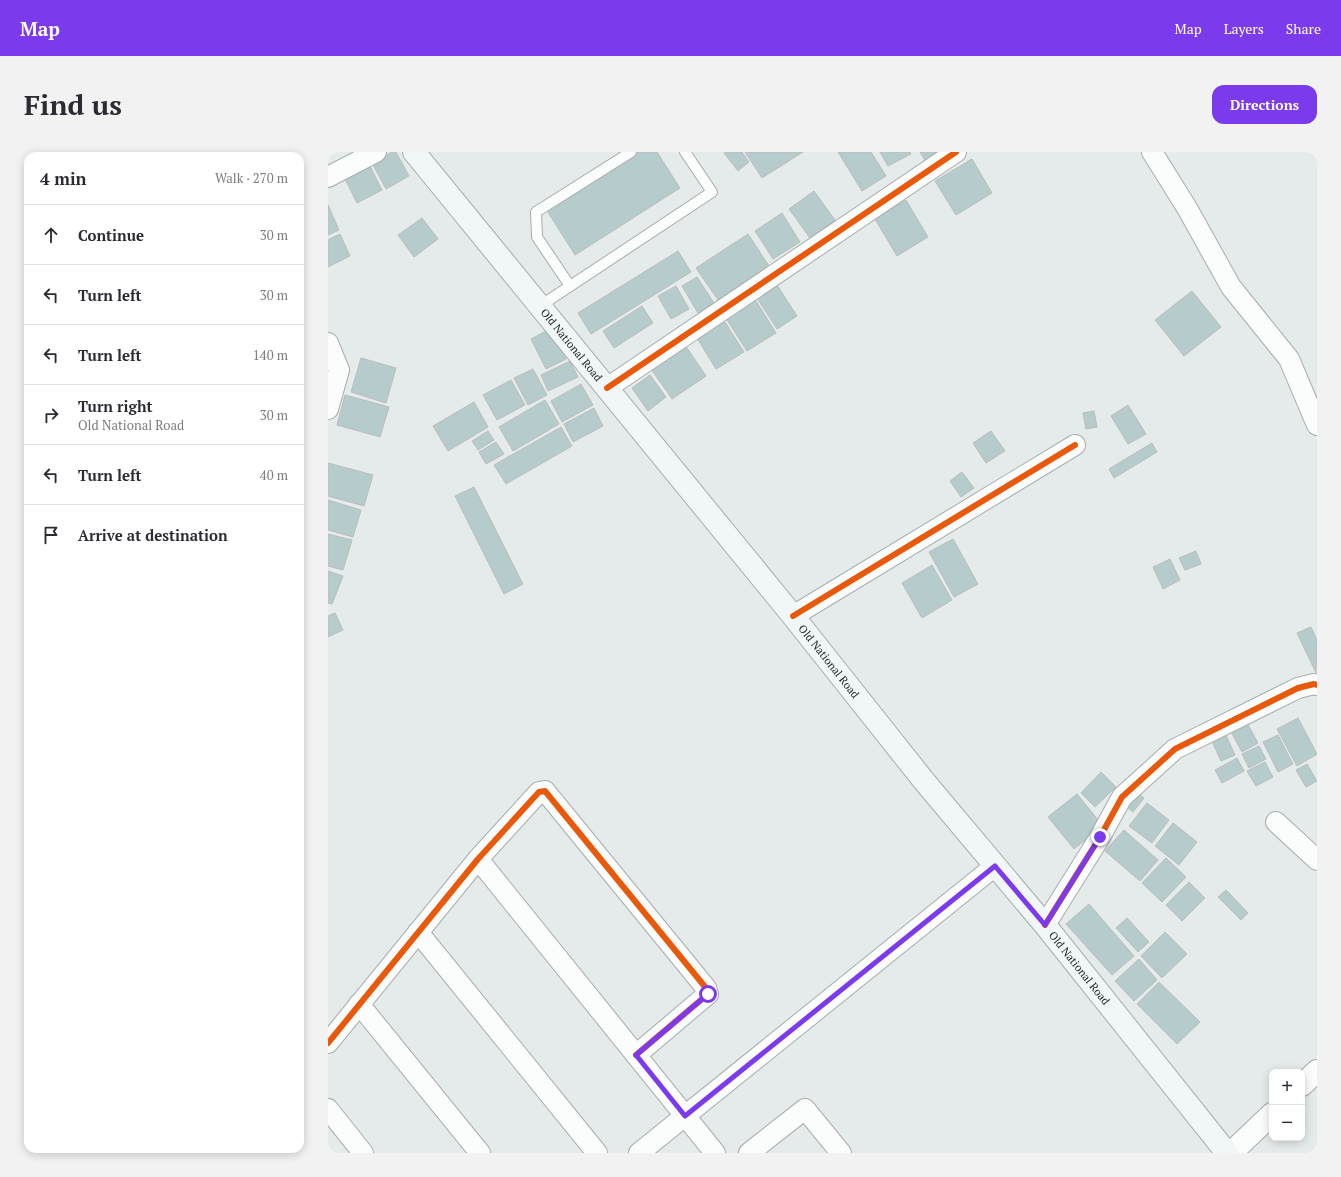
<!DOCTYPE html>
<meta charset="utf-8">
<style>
:root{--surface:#fff;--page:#f2f2f3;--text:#2b2b33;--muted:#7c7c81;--line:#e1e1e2;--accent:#7c3aed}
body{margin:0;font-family:"PT Serif",serif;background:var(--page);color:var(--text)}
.controls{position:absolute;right:12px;bottom:12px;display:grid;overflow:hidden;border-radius:8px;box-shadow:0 2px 10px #0003}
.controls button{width:36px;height:36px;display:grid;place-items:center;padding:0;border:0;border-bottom:1px solid var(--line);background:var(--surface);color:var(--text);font:20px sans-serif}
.stop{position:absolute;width:12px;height:12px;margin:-9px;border:3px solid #7c3aed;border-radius:50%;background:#fff}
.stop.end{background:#7c3aed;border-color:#fff;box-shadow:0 1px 4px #0008}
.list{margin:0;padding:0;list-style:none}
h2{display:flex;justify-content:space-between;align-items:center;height:52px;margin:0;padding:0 16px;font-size:17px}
h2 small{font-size:13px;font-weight:400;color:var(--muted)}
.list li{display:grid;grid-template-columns:26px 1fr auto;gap:12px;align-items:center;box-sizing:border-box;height:60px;padding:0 16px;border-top:1px solid var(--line)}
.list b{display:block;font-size:15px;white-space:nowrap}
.list p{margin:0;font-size:13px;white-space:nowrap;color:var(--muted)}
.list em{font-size:13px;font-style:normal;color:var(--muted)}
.icon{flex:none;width:22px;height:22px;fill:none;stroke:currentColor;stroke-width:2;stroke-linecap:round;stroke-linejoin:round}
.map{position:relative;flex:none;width:989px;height:1001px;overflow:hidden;border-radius:12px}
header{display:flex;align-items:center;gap:24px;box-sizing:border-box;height:56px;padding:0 20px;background:var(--accent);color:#fff}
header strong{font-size:19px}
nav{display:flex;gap:22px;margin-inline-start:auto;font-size:14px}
.intro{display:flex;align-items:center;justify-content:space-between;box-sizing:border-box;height:96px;padding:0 24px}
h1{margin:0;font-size:28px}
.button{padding:10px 18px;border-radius:12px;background:var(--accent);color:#fff;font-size:14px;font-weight:700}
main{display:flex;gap:24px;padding:0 24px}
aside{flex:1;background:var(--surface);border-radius:12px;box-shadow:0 2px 10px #0003}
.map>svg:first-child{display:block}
</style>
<header>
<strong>Map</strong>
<nav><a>Map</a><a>Layers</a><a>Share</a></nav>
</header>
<div class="intro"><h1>Find us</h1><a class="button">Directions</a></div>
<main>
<aside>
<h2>4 min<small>Walk · 270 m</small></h2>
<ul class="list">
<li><svg class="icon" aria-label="ahead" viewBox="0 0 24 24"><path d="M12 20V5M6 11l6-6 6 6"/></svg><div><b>Continue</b></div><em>30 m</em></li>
<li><svg class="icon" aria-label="left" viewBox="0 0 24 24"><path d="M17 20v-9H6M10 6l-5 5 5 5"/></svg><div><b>Turn left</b></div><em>30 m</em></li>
<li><svg class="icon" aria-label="left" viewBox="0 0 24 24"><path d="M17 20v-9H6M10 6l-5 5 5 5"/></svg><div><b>Turn left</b></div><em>140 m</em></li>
<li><svg class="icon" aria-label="right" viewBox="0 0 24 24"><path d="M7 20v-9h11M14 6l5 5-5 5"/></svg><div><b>Turn right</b><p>Old National Road</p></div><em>30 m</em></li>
<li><svg class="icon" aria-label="left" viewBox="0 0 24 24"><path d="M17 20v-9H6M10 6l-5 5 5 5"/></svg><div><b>Turn left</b></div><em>40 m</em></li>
<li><svg class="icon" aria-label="arrive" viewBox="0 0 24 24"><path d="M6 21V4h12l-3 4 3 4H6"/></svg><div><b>Arrive at destination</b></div></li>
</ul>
</aside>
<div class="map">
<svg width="989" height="1001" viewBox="0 0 989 1001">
<rect width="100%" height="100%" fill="#e5eaea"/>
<g fill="#b6cbcc" stroke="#b9bdbd">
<path d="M64,0H68L81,24L58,37L44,11Z"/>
<path d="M309,0H329L352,36L247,103L218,57Z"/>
<path d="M398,0H414L421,10L410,19L396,1Z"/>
<path d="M417,0H475L434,26Z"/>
<path d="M510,0H543L558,24L534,39Z"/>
<path d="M552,0H582L583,2L560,14Z"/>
<path d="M592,0H614L598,10Z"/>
<path d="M644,7L664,41L628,63L607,29Z"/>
<path d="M41,12L54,38L29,51L16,25Z"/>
<path d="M486,39L507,68L482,86L461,57Z"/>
<path d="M578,48L600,85L569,104L547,67Z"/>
<path d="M0,53L11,78L0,83Z"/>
<path d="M454,61L472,90L445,107L427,79Z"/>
<path d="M94,66L110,87L86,105L70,83Z"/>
<path d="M12,82L22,104L0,115V88Z"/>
<path d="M420,82L441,114L390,148L368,116Z"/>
<path d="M350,99L363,120L263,182L250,161Z"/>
<path d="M369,125L386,151L370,161L354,134Z"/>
<path d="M447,130L469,164L449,177L427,143Z"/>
<path d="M348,134L361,157L343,167L330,144Z"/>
<path d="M864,139L893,175L856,204L827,168Z"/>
<path d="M425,144L448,181L419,199L396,163Z"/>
<path d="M314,154L325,171L286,196L275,179Z"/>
<path d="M393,164L416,200L388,217L366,181Z"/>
<path d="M222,177L238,207L218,217L203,187Z"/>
<path d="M355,190L378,224L344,247L321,214Z"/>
<path d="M33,206L68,216L58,251L23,240Z"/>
<path d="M242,209L250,225L220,239L213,223Z"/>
<path d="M205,217L219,243L200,253L186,226Z"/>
<path d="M322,223L338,245L320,259L304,236Z"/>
<path d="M183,228L197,253L169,268L155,243Z"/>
<path d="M253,232L265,253L234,270L223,249Z"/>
<path d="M17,243L61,255L52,285L9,273Z"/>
<path d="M217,248L231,272L185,299L171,275Z"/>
<path d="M146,250L160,275L120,299L105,274Z"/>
<path d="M800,253L818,282L800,292L783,264Z"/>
<path d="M266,256L275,274L245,290L236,272Z"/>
<path d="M766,259L769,275L758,277L755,261Z"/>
<path d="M233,275L244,294L178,332L166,313Z"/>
<path d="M160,279L166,288L150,298L144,289Z"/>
<path d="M663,279L677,299L658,311L645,291Z"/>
<path d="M168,290L176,302L158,312L151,300Z"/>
<path d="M824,291L829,300L786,326L781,317Z"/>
<path d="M0,311L45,323L36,354L0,344Z"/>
<path d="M634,320L646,336L633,345L622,329Z"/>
<path d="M146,335L195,432L176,442L127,344Z"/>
<path d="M0,348L33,358L25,385L0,378Z"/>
<path d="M0,382L24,388L15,418L0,414Z"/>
<path d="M625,387L650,432L626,445L601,400Z"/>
<path d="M868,399L873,412L857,418L851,406Z"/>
<path d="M842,407L852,428L835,437L825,415Z"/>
<path d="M604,413L624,448L594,466L574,431Z"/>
<path d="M0,419L15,424L4,452L0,451Z"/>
<path d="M7,461L15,478L0,485V464Z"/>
<path d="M983,475L989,488L988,521L969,481Z"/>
<path d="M970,566L989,602L969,614L949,577Z"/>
<path d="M917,567L930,591L914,600L901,576Z"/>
<path d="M897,581L907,603L893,609L883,587Z"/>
<path d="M950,583L965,612L950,620L935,590Z"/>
<path d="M931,594L938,607L921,616L914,602Z"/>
<path d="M909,606L916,619L894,631L887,618Z"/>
<path d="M937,610L945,625L928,634L919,619Z"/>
<path d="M979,612L989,629L978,635L968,618Z"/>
<path d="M773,620L788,635L767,655L753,641Z"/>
<path d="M807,639L816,646L805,660L796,653Z"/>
<path d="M749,642L775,674L746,697L720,665Z"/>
<path d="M819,651L841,668L824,691L801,674Z"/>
<path d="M845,671L869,690L851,713L827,694Z"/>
<path d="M796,678L830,708L812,729L777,699Z"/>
<path d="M838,706L858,725L834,750L814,731Z"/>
<path d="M861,730L877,746L854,769L838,753Z"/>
<path d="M898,738L920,761L913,768L890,745Z"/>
<path d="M761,752L806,804L784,823L738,772Z"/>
<path d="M799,766L821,790L810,800L788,776Z"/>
<path d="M837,780L859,802L834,826L813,804Z"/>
<path d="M811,807L829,828L806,849L787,829Z"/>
<path d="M831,830L872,870L849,892L809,852Z"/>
</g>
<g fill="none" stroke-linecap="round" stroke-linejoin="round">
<g stroke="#a8acac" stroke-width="12">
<g id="service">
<path d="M242,134L209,85L208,60L303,0"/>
<path d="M212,154L384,40L357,0"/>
</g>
</g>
<g stroke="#a8acac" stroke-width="22">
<g id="minor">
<path d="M824,0L859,56L903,135L961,207L989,273"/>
<path d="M0,25L48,0"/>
<path d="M0,191L11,218L0,257"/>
<path d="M279,236L628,0"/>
<path d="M465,464L747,293"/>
<path d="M948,670L989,708"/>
<path d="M150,707L387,1001"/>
<path d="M717,773L772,685L794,645L847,597L970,536L986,532L989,533"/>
<path d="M90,780L269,1001"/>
<path d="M31,852L152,1001"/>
<path d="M0,891L150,707L211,640L217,639L378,836L380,842L308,903"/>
<path d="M0,957L35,1001"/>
<path d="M311,1001L667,714"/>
<path d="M421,1001L477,957L513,1001"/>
</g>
</g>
<g stroke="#a8acac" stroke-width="24">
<g id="tertiary">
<path d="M974,933L989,919"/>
<path d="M903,1001L944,962"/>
</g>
</g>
<g stroke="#a8acac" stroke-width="24">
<g id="secondary">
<path id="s1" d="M86,0L465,464L596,629L717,773L899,1001"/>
</g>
</g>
<use href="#service" stroke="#fbfcfc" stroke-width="10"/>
<use href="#minor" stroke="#fbfcfc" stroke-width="20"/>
<use href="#tertiary" stroke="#fbfcfc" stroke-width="22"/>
<use href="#secondary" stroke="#f1f6f6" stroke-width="22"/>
<g stroke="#fff" stroke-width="8">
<g id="cycleway">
<path d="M279,236L628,0"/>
<path d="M465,464L747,293"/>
<path d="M717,773L772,685L794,645L847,597L970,536L986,532L989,533"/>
<path d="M0,891L150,707L211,640L217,639L378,836L380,842L308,903"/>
</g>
</g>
<use href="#cycleway" stroke="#e8590c" stroke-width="6"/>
</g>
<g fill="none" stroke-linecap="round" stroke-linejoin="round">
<path stroke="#7c3aed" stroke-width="5" d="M380,842L308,903L357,964L667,714L717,773L772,685"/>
</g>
<g text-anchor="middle" stroke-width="3" stroke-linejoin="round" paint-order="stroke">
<g font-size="11" fill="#1f2121" stroke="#fff">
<text dy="4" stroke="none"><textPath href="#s1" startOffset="249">Old National Road</textPath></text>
<text dy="4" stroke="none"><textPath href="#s1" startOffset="657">Old National Road</textPath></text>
<text dy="4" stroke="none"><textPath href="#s1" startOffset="1053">Old National Road</textPath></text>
</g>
</g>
</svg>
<div class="controls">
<button>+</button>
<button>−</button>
</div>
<div class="stop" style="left:380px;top:842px"></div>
<div class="stop end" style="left:772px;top:685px"></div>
</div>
</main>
